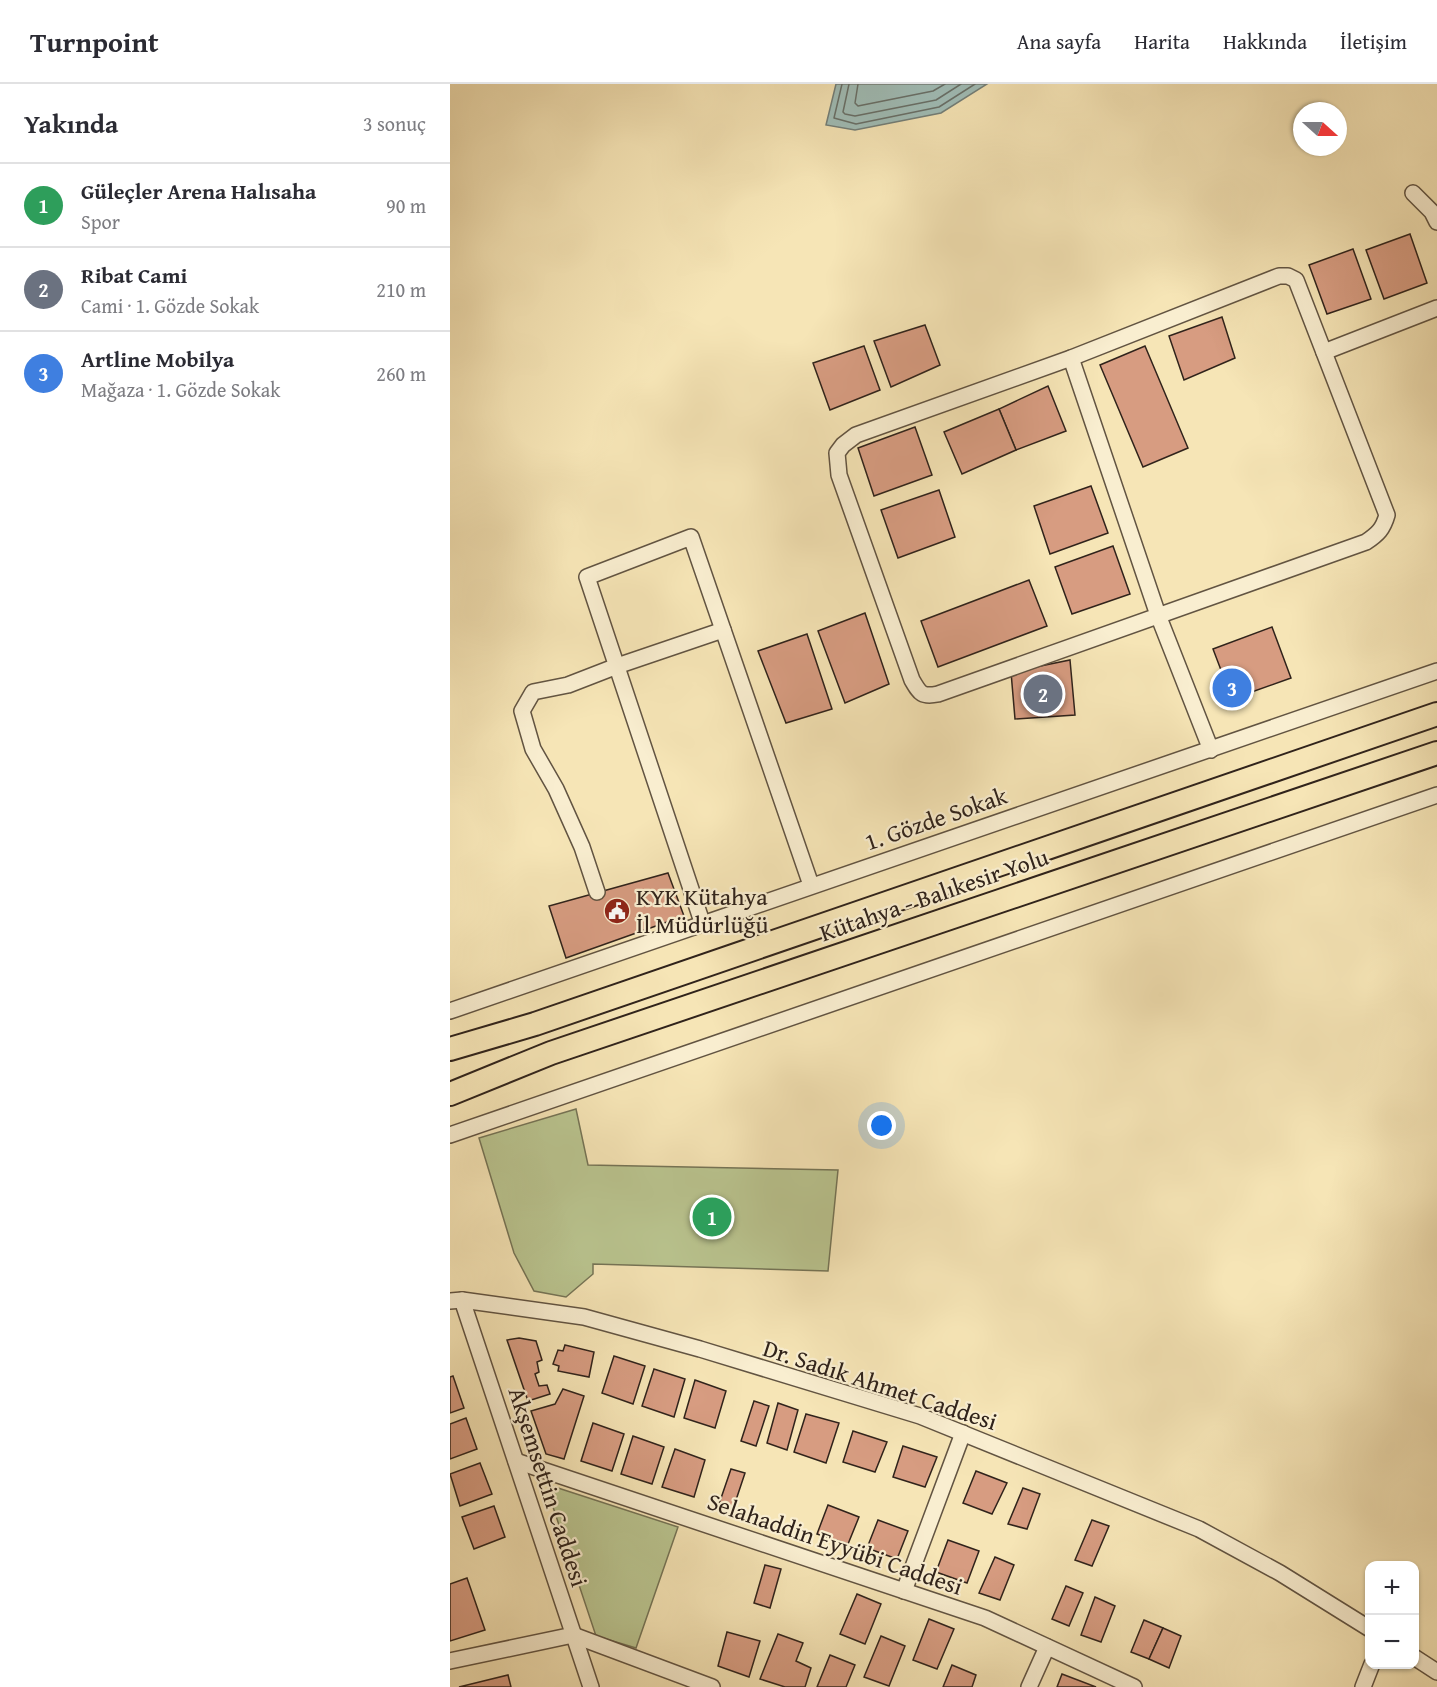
<!DOCTYPE html>
<html lang="tr">
<meta charset="utf-8">
<style>
:root{--surface:#fff;--page:#f2f2f3;--text:#2b2b33;--muted:#7c7c81;--line:#e1e1e2;--accent:#2563eb}
body{margin:0;font-family:"Gentium Book Plus",serif;background:var(--page);color:var(--text)}
.controls{position:absolute;right:18px;bottom:18px;display:grid;overflow:hidden;border-radius:12px;box-shadow:0 2px 4px #0004}
.controls button{width:54px;height:54px;display:grid;place-items:center;padding:0;border:0;border-bottom:2px solid var(--line);background:var(--surface);color:var(--text);font:30px sans-serif}
.compass{position:absolute;left:843px;top:18px;width:54px;height:54px;border-radius:50%;background:var(--surface);box-shadow:0 2px 4px #0004;rotate:111deg}
.you{position:absolute;left:432px;top:1042px;width:21px;height:21px;margin:-15px;border:4px solid #fff;border-radius:50%;background:#1a73e8;box-shadow:0 0 0 9px #1a73e833}
.badge{display:grid;place-items:center;width:39px;height:39px;border-radius:50%;background:var(--accent);color:#fff;font-size:20px;font-weight:700}
.pin{position:absolute;translate:-50% -50%;border:3px solid #fff;box-shadow:0 2px 6px #0006}
.list{margin:0;padding:0;list-style:none}
h2{display:flex;justify-content:space-between;align-items:center;height:78px;margin:0;padding:0 24px;font-size:26px}
h2 small{font-size:20px;font-weight:400;color:var(--muted)}
.list li{display:grid;grid-template-columns:39px 1fr auto;gap:18px;align-items:center;box-sizing:border-box;height:84px;padding:0 24px;border-top:2px solid var(--line)}
.list b{display:block;font-size:22px;white-space:nowrap}
.list p{margin:0;font-size:20px;white-space:nowrap;color:var(--muted)}
.list em{font-size:20px;font-style:normal;color:var(--muted)}
.map{position:relative;flex:none;width:987px;height:1603px;overflow:hidden}
header{display:flex;align-items:center;gap:36px;box-sizing:border-box;height:84px;padding:0 30px;background:var(--surface);border-bottom:2px solid var(--line)}
header strong{font-size:28px}
nav{display:flex;gap:33px;margin-inline-start:auto;font-size:21px}
main{display:flex}
aside{flex:1;background:var(--surface)}
.map>svg:first-child{display:block}
</style>
<header>
<strong>Turnpoint</strong>
<nav><a>Ana sayfa</a><a>Harita</a><a>Hakkında</a><a>İletişim</a></nav>
</header>
<main>
<aside>
<h2>Yakında<small>3 sonuç</small></h2>
<ul class="list">
<li><span class="badge" style="background:#2e9e5b">1</span><div><b>Güleçler Arena Halısaha</b><p>Spor</p></div><em>90 m</em></li>
<li><span class="badge" style="background:#6b7280">2</span><div><b>Ribat Cami</b><p>Cami · 1. Gözde Sokak</p></div><em>210 m</em></li>
<li><span class="badge" style="background:#3f7fe0">3</span><div><b>Artline Mobilya</b><p>Mağaza · 1. Gözde Sokak</p></div><em>260 m</em></li>
</ul>
</aside>
<div class="map">
<svg width="987" height="1603" viewBox="0 0 987 1603">
<rect width="100%" height="100%" fill="#f6e5b6"/>
<filter id="stains"><feTurbulence type="fractalNoise" baseFrequency=".00333" numOctaves="4"/><feColorMatrix values="0 0 0 0 .2 0 0 0 0 .09 0 0 0 0 .02 0 0 0 .5 -.17"/></filter>
<radialGradient id="worn" r=".72"><stop offset=".6" stop-color="#630" stop-opacity="0"/><stop offset="1" stop-color="#630" stop-opacity=".3"/></radialGradient>
<g fill="#bac590" stroke="#757456" stroke-width="1.5">
<path d="M126,1025L138,1081L388,1086L378,1187L143,1180V1190L116,1213L84,1207L64,1169L29,1054Z"/>
<path d="M105,1403L228,1443L186,1564L146,1552L101,1417Z"/>
</g>
<path fill="#a0bdb7" stroke="#737f79" stroke-width="1.5" d="M386,0H537L491,29L405,46L376,41Z"/>
<g fill="none" stroke-linecap="round" stroke-linejoin="round">
<g stroke="#687069" stroke-width="1.5">
<path d="M392,0L384,34L406,40L489,23L525,0"/>
<path d="M399,0L393,28L395,30L405,32L486,16L511,0"/>
<path d="M408,0L405,19L408,22L483,7L495,0"/>
</g>
</g>
<g fill="#d79c81" stroke="#30231b" stroke-width="1.5">
<path d="M960,150L977,199L934,215L916,166Z"/>
<path d="M903,165L921,215L877,230L859,181Z"/>
<path d="M772,233L785,274L734,296L719,252Z"/>
<path d="M475,241L490,281L441,303L424,257Z"/>
<path d="M414,262L430,306L380,326L363,279Z"/>
<path d="M695,262L738,364L693,383L650,281Z"/>
<path d="M598,302L616,347L566,366L549,325Z"/>
<path d="M549,325L566,366L512,390L494,348Z"/>
<path d="M465,343L482,391L424,412L408,364Z"/>
<path d="M641,402L658,449L600,470L584,422Z"/>
<path d="M489,406L505,453L448,474L431,426Z"/>
<path d="M663,462L680,510L622,530L605,483Z"/>
<path d="M579,496L597,542L488,583L471,537Z"/>
<path d="M415,529L439,600L395,619L368,547Z"/>
<path d="M822,543L841,594L782,615L763,565Z"/>
<path d="M357,550L382,625L336,639L308,567Z"/>
<path d="M620,576L625,631L565,635L561,588Z"/>
<path d="M218,789L234,832L116,874L99,822Z"/>
<path d="M69,1254L86,1257L92,1276L87,1278L89,1288L85,1290L89,1302L97,1301L100,1310L78,1317L57,1256Z"/>
<path d="M115,1261L144,1268L139,1293L108,1287L109,1282L103,1280L108,1266L113,1267Z"/>
<path d="M164,1272L195,1282L183,1320L152,1309Z"/>
<path d="M204,1285L235,1295L224,1333L192,1322Z"/>
<path d="M3,1292L14,1324L0,1329V1293Z"/>
<path d="M245,1296L276,1307L265,1344L234,1334Z"/>
<path d="M113,1305L134,1312L114,1375L96,1370L81,1327L105,1320Z"/>
<path d="M304,1317L319,1322L306,1362L291,1357Z"/>
<path d="M328,1319L348,1326L337,1366L317,1359Z"/>
<path d="M356,1330L389,1339L376,1379L344,1368Z"/>
<path d="M16,1334L27,1365L0,1375V1340Z"/>
<path d="M143,1339L174,1350L162,1387L131,1377Z"/>
<path d="M403,1347L437,1358L425,1388L393,1378Z"/>
<path d="M183,1352L214,1363L202,1400L171,1390Z"/>
<path d="M453,1362L487,1373L475,1403L443,1393Z"/>
<path d="M225,1365L255,1376L244,1413L212,1403Z"/>
<path d="M30,1379L42,1410L10,1422L0,1390Z"/>
<path d="M281,1385L295,1389L283,1425L269,1420Z"/>
<path d="M526,1387L557,1399L542,1430L513,1419Z"/>
<path d="M573,1404L590,1410L577,1445L558,1440Z"/>
<path d="M378,1421L409,1433L398,1460L367,1450Z"/>
<path d="M44,1422L55,1453L24,1465L12,1433Z"/>
<path d="M428,1436L458,1447L447,1475L417,1464Z"/>
<path d="M642,1436L659,1442L642,1482L625,1476Z"/>
<path d="M498,1456L529,1467L517,1499L486,1488Z"/>
<path d="M545,1473L564,1481L550,1516L529,1509Z"/>
<path d="M315,1481L331,1485L320,1524L304,1519Z"/>
<path d="M17,1494L35,1546L0,1557V1500Z"/>
<path d="M616,1502L633,1509L619,1542L602,1535Z"/>
<path d="M407,1510L431,1520L415,1560L390,1550Z"/>
<path d="M645,1513L665,1522L651,1558L631,1551Z"/>
<path d="M479,1535L504,1545L487,1585L463,1576Z"/>
<path d="M694,1536L713,1544L699,1575L681,1568Z"/>
<path d="M713,1544L731,1552L719,1584L699,1575Z"/>
<path d="M277,1548L310,1557L299,1593L268,1582Z"/>
<path d="M328,1550L353,1559L346,1577L361,1584L355,1603H335L310,1595Z"/>
<path d="M431,1552L455,1562L439,1602L414,1593Z"/>
<path d="M380,1571L405,1581L396,1603H367Z"/>
<path d="M502,1581L526,1591L522,1603H493Z"/>
<path d="M612,1590L646,1603H607Z"/>
<path d="M58,1591L61,1603H9Z"/>
</g>
<g fill="none" stroke-linecap="round" stroke-linejoin="round">
<g stroke="#625442" stroke-width="18">
<g id="minor">
<path d="M963,109L982,128L987,138"/>
<path d="M829,192H838L846,196L937,431C933,445 928,450 916,458L488,610C472,613 470,610 462,596L389,391L387,369L393,361L406,351L621,274Z"/>
<path d="M874,268L987,224"/>
<path d="M621,274L708,531L761,666"/>
<path d="M147,808L132,763L106,705L83,665L72,627L83,608L118,601L167,582L273,546"/>
<path d="M253,841L137,493L241,453L361,801"/>
<path d="M0,927L987,587"/>
<path d="M0,1051L987,711"/>
<path d="M12,1216L141,1603"/>
<path d="M0,1217L12,1216L134,1233L250,1265L470,1332L749,1445L830,1489L920,1545"/>
<path d="M66,1377L535,1534L684,1603"/>
<path d="M454,1507L513,1349"/>
<path d="M964,1573L987,1588"/>
<path d="M0,1577L123,1551L262,1603"/>
<path d="M579,1603L597,1563"/>
<path d="M913,1603L922,1580"/>
</g>
</g>
<g stroke="#30231b" stroke-width="26">
<g id="highway">
<path d="M0,965L85,940L987,630"/>
<path d="M0,1010L101,969L987,669"/>
</g>
</g>
<use href="#minor" stroke="#f9eed0" stroke-width="15"/>
<use href="#highway" stroke="#f6e5b6" stroke-width="22"/>
</g>
<defs>
<g id="civic-disc" transform="scale(1.35)"><circle r="9.5" fill="#8f2418" stroke="#f9eed0"/><path d="M-.6-6.5H3V-4.5H.6V-3L4-1V1h2V6H-6V1h2V-1L-.6-3ZM-1.2 2.5V6h2.4V2.5Z" fill="#fff"/></g>
</defs>
<g fill-rule="evenodd">
<use href="#civic-disc" x="167" y="827"/>
</g>
<g text-anchor="middle" stroke-width="4.5" stroke-linejoin="round" paint-order="stroke">
<g font-size="24" fill="#30231b" stroke="#f9eed0">
<text transform="translate(486 735) rotate(-19)" y="8">1. Gözde Sokak</text>
<text transform="translate(484 811) rotate(-19)" y="8">Kütahya - Balıkesir Yolu</text>
<text transform="translate(430 1301) rotate(18)" y="8">Dr. Sadık Ahmet Caddesi</text>
<text transform="translate(98 1403) rotate(72)" y="8">Akşemsettin Caddesi</text>
<text transform="translate(385 1460) rotate(19)" y="8">Selahaddin Eyyübi Caddesi</text>
</g>
<g font-size="24" fill="#30231b" stroke="#f9eed0" text-anchor="start">
<text x="186" y="821">KYK Kütahya<tspan x="186" dy="28">İl Müdürlüğü</tspan></text>
</g>
</g>
<rect width="100%" height="100%" filter="url(#stains)"/>
<rect width="100%" height="100%" fill="url(#worn)"/>
</svg>
<div class="controls">
<button>+</button>
<button>−</button>
</div>
<svg class="compass" viewBox="-18 -18 36 36"><path d="M0-13l5 13h-10z" fill="#e53935"/><path d="M0 13l5-13h-10z" fill="#7c7c81"/></svg>
<div class="you"></div>
<div class="pin badge" style="left:262px;top:1133px;background:#2e9e5b">1</div>
<div class="pin badge" style="left:593px;top:610px;background:#6b7280">2</div>
<div class="pin badge" style="left:782px;top:604px;background:#3f7fe0">3</div>
</div>
</main>
